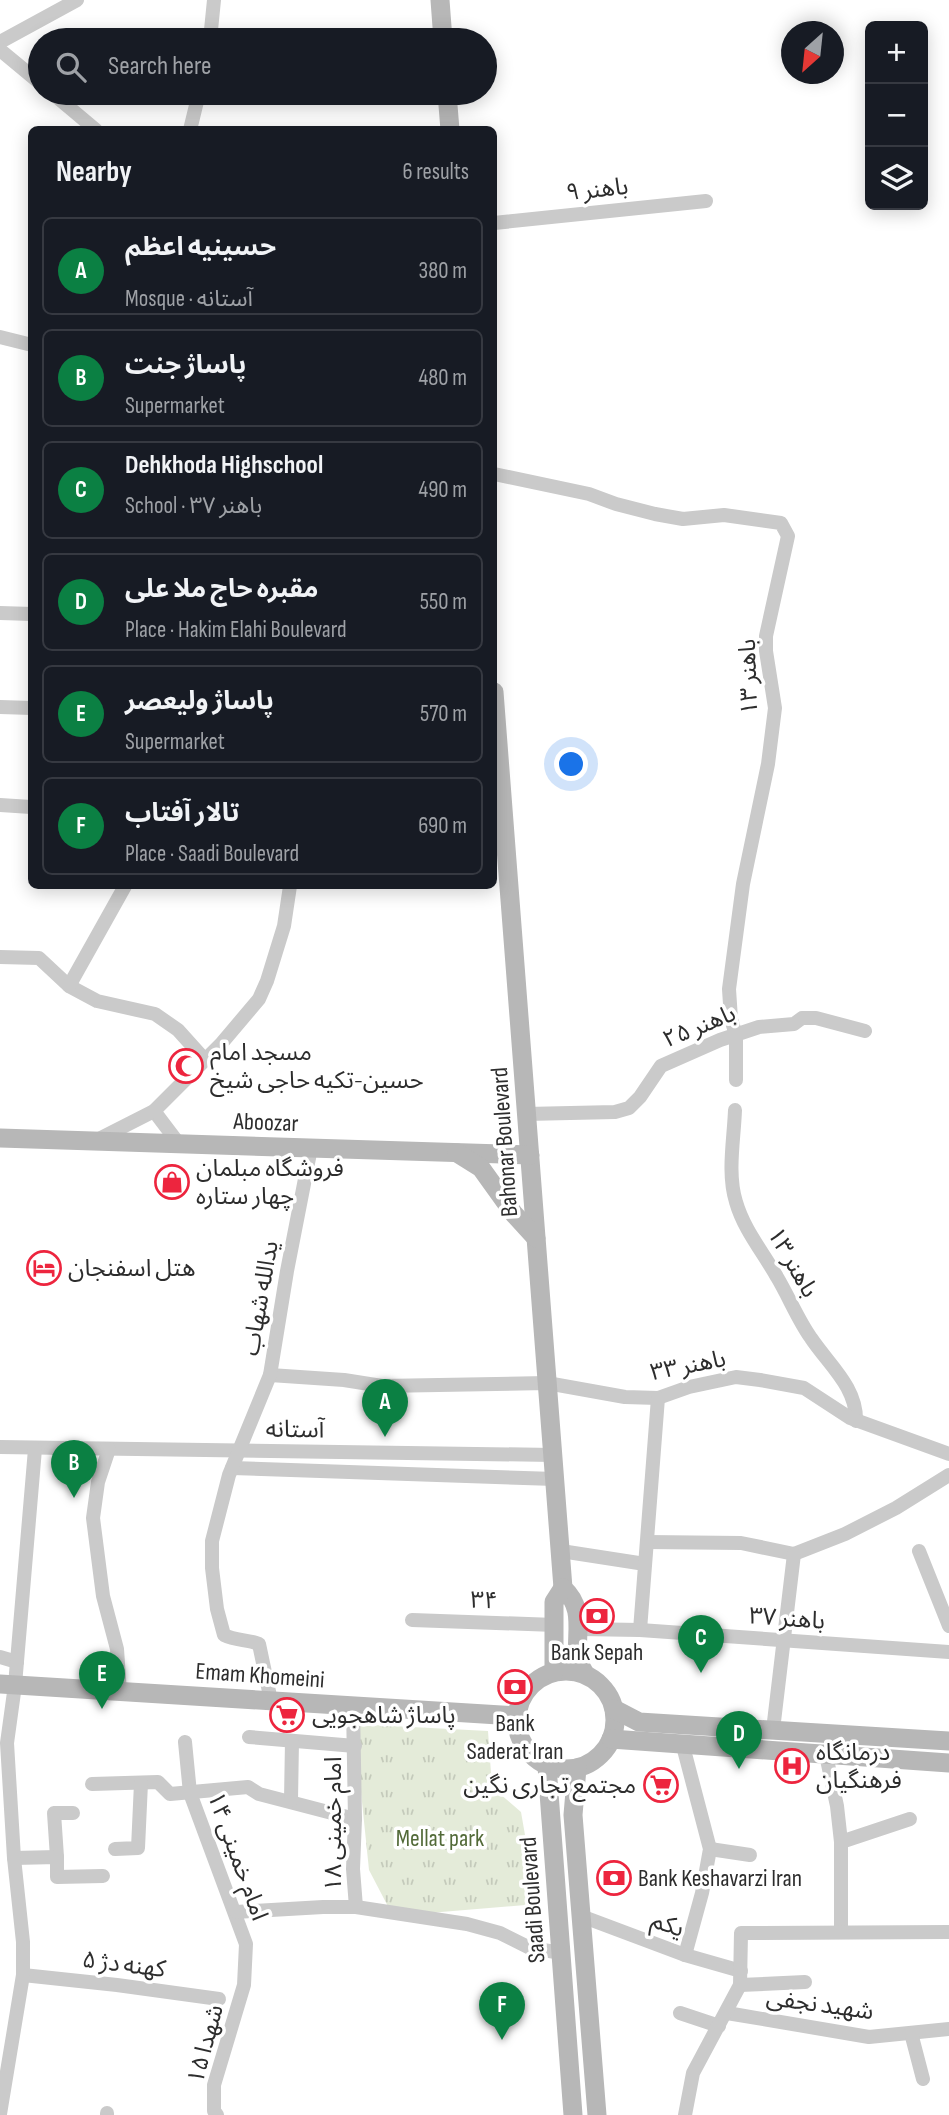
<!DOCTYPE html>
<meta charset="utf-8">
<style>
:root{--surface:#171b24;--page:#242831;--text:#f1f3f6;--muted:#9ea1a6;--line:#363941;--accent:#0b8043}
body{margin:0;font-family:"Sofia Sans Condensed","Noto Sans Arabic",sans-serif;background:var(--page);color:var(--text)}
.controls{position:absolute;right:21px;top:21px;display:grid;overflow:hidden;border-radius:10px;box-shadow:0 4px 18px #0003}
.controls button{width:63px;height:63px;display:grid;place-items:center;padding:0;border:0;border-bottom:2px solid var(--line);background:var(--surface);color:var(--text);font:35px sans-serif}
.compass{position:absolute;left:781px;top:21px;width:63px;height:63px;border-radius:50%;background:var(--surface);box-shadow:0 4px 18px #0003;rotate:207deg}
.you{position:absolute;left:572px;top:765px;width:24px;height:24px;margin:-18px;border:5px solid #fff;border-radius:50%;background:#1a73e8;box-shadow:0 0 0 10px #1a73e833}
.badge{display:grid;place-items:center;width:46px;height:46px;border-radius:50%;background:var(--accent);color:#fff;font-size:23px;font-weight:700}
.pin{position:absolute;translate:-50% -58px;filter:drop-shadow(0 2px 4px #0008)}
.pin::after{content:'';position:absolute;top:37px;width:24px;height:21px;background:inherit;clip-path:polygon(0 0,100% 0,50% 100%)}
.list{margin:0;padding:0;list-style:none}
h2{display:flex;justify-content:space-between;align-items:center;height:91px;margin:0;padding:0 28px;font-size:30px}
h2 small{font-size:23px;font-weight:400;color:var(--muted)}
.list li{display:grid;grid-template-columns:46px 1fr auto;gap:21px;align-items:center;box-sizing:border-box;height:98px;margin:0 14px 14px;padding:0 14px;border:2px solid var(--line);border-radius:10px}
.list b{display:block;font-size:26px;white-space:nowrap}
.list p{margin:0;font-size:23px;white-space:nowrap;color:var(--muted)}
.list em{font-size:23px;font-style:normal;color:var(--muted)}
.icon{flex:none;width:38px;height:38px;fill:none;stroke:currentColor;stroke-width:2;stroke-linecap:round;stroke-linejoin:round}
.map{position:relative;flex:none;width:949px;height:2115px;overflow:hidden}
.search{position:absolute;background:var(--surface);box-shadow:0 4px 18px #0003;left:28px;top:28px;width:469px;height:77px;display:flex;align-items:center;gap:18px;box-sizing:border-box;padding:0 24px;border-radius:38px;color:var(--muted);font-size:26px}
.panel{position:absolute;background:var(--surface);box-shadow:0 4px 18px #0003;left:28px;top:126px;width:469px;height:763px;border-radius:10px}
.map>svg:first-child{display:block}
</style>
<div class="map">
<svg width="949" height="2115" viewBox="0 0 949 2115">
<defs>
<pattern id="park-tufts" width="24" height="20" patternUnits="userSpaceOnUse" patternTransform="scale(1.75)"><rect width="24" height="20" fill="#e4ebd9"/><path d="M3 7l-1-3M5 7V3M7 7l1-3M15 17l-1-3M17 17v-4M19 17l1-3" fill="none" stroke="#c4cabb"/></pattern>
</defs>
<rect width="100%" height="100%" fill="#fff"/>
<path fill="url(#park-tufts)" d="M354,1724L488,1731L492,1787L521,1812L537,1904L393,1916L369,1870Z"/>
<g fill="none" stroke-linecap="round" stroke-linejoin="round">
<g stroke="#cacaca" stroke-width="14">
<path d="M210,40L214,0"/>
<path d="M0,42L77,0"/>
<path d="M0,50L40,83"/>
<path d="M52,93L96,130"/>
<path d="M190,130L199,93"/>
<path d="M494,223L706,201"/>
<path d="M0,337L32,345"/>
<path d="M494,474L589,494L616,504L655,514L683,519L724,515L781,523L788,536L766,636V651L775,708L768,764L743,884L729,989L731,1019L736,1035V1080"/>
<path d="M0,613L32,614"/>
<path d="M0,707L32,708"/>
<path d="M0,805L31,807"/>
<path d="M0,957L39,958L69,986L97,1001L155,1014L178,1030L205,1060"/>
<path d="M69,986L125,886"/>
<path d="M735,1110C734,1139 727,1173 736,1202C744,1230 763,1252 777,1277C789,1297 798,1320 811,1338C829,1365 857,1387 856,1421"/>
<path d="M154,1111L179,1144"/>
<path d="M526,1114L615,1112L629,1108L640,1097L661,1066L720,1040L759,1027L794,1024L802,1018H816L865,1031"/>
<path d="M95,1141L154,1111L221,1044L259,999L267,981L284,926L290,886"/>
<path d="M270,1375L344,1380L382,1386L547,1383L625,1397L658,1398L689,1387L736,1377L760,1380L804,1388L850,1418L949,1454"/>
<path d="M0,1447L553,1455"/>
<path d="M109,1449L98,1482L93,1518L103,1596L117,1649L120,1692"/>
<path d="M232,1468L555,1479"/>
<path d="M647,1542L741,1543L794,1554L845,1534L896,1508L949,1475"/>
<path d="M561,1551L645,1564"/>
<path d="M919,1551L949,1626"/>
<path d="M412,1620L555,1625"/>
<path d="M580,1629L640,1630L949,1652"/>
<path d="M640,1630L658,1398"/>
<path d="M0,1657L17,1662"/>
<path d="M271,1701L259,1644C247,1639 236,1641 224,1635L217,1609L212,1568V1541L229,1475L270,1375L287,1271L311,1148"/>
<path d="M773,1730L794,1554"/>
<path d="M249,1737L355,1746"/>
<path d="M185,1742L190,1793L246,1944L244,1985L214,2085V2111L217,2115"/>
<path d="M683,1746L710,1849L702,1893L685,1955"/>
<path d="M826,1755L837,1806L841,1842V1932"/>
<path d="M92,1784L158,1782L170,1794L248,1787L259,1794L355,1819"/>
<path d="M291,1800L292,1741"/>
<path d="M841,1842L910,1819"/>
<path d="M115,1849L138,1848L141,1783"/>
<path d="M710,1849L750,1855"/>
<path d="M57,1857L54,1813H73"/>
<path d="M14,1858L57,1857V1877L103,1876"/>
<path d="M356,1907L467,1924L500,1933L530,1948L562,1953"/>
<path d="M236,1912L323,1907H356L353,1869L355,1819L353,1706"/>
<path d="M581,1916L685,1955L741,1971"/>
<path d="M23,1975L117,1985L219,1999"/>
<path d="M740,1985L805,1982"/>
<path d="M680,2013L719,2026"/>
<path d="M727,2013L869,2037L949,2029"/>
<path d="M911,2033L923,2079"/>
<path d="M0,2114L23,1975V1942L14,1858L7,1743L15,1685L35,1449"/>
<path d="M107,2115V2113"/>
<path d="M685,2115L693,2073L740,1985L741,1933L949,1932"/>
</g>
<g stroke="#b7b7b7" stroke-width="19">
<path d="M440,0L443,40"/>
<path d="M447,93L450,130"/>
<path d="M494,692L563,1588"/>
<path d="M0,1138L530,1155"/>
<path d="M457,1153L481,1168L514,1214L536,1238"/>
<path d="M563,1588C586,1609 575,1633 578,1658C579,1664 583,1670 585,1674"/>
<circle cx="566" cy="1720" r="49"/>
<path d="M554,1672V1602L563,1588"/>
<path d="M0,1684L516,1716"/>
<path d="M614,1709L639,1722L949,1741"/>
<path d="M611,1739L949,1763"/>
<path d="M547,1766L573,2115"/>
<path d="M577,1768L573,1815L597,2115"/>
</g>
</g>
<defs>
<g id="mosque-ring" transform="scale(1.75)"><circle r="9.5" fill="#fff" stroke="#ed253e" stroke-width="1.5"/><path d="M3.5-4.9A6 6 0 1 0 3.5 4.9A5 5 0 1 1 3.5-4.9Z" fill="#ed253e"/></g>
<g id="shop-ring" transform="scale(1.75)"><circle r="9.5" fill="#fff" stroke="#ed253e" stroke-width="1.5"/><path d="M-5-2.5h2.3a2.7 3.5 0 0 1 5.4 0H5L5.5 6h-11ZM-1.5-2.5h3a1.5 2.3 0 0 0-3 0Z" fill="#ed253e"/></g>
<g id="hotel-ring" transform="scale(1.75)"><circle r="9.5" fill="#fff" stroke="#ed253e" stroke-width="1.5"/><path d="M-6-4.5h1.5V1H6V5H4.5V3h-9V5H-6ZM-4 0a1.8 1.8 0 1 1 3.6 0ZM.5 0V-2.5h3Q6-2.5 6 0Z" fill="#ed253e"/></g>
<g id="bank-ring" transform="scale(1.75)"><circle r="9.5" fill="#fff" stroke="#ed253e" stroke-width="1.5"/><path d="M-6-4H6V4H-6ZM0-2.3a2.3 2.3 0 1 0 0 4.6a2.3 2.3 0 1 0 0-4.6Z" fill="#ed253e"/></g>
<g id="supermarket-ring" transform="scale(1.75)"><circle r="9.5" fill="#fff" stroke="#ed253e" stroke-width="1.5"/><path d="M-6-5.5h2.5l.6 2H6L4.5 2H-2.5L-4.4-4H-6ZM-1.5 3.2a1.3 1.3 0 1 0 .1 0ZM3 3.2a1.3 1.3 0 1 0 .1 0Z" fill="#ed253e"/></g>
<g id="hospital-ring" transform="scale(1.75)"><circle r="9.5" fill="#fff" stroke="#ed253e" stroke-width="1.5"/><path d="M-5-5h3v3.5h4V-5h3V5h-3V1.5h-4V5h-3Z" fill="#ed253e"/></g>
</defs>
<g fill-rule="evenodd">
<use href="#mosque-ring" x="186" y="1066"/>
<use href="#shop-ring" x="172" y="1182"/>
<use href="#hotel-ring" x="44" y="1268"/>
<use href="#bank-ring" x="597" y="1616"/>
<use href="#bank-ring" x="515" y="1687"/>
<use href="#supermarket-ring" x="287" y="1715"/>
<use href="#hospital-ring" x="792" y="1766"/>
<use href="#supermarket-ring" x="661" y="1785"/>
<use href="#bank-ring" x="614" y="1878"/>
</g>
<g text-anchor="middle" stroke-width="7" stroke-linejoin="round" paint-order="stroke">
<g font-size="24" fill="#2d2d2d" stroke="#fff">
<text transform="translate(597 189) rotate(-6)" y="8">باهنر ۹</text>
<text transform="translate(748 677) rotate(-92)" y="8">باهنر ۱۳</text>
<text transform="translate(699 1026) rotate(-22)" y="8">باهنر ۲۵</text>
<text transform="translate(266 1122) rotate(2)" y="8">Aboozar</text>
<text transform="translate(504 1142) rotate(-94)" y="8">Bahonar Boulevard</text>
<text transform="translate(793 1262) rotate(60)" y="8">باهنر ۱۳</text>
<text transform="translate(260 1298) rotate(-80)" y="8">یدالله شهاب</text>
<text transform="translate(688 1365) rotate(-11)" y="8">باهنر ۳۳</text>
<text transform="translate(295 1429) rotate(1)" y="8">آستانه</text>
<text transform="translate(484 1600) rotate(2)" y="8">۳۴</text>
<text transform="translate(787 1618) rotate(4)" y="8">باهنر ۳۷</text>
<text transform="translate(260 1675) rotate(4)" y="8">Emam Khomeini</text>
<text transform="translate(333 1824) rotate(-90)" y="8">امام خمینی ۱۸</text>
<text transform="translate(238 1856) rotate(70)" y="8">امام خمینی ۱۴</text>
<text transform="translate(532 1900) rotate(-94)" y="8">Saadi Boulevard</text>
<text transform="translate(668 1924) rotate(20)" y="8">یکم</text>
<text transform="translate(124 1964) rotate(7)" y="8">کهنه دژ ۵</text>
<text transform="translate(820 2004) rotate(8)" y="8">شهید نجفی</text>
<text transform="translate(205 2044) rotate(-75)" y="8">شهدا ۱۵</text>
</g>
<g font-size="24" fill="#2d2d2d" stroke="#fff" text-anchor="start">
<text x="210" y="1060">مسجد امام<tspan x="210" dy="28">حسین-تکیه حاجی شیخ</tspan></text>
<text x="196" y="1176">فروشگاه مبلمان<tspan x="196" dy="28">چهار ستاره</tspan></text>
<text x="68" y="1276">هتل اسفنجان</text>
<text x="597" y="1660" text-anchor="middle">Bank Sepah</text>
<text x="312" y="1723">پاساژ شاهجویی</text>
<text x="515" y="1731" text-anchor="middle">Bank<tspan x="515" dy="28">Saderat Iran</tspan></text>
<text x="816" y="1760">درمانگاه<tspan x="816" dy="28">فرهنگیان</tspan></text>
<text x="636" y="1793" text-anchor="end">مجتمع تجاری نگین</text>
<text x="638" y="1886">Bank Keshavarzi Iran</text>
</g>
<g font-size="24" fill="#526a38" stroke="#fff">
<text x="440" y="1846">Mellat park</text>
</g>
</g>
</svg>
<div class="controls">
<button>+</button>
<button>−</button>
<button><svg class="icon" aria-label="layers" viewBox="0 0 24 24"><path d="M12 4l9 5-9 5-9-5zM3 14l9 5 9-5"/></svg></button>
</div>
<svg class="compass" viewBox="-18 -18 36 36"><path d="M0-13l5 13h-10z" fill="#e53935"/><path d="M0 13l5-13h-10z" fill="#9ea1a6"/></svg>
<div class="you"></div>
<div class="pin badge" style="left:385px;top:1437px">A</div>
<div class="pin badge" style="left:74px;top:1498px">B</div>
<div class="pin badge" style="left:701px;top:1673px">C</div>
<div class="pin badge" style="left:739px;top:1769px">D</div>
<div class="pin badge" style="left:102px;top:1709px">E</div>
<div class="pin badge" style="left:502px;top:2040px">F</div>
<div class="search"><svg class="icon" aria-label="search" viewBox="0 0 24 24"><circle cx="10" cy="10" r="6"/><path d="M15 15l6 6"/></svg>Search here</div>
<section class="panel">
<h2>Nearby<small>6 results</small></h2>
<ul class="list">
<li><span class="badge">A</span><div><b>حسینیه اعظم</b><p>Mosque · آستانه</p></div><em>380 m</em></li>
<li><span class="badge">B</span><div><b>پاساژ جنت</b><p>Supermarket</p></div><em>480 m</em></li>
<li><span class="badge">C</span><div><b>Dehkhoda Highschool</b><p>School · باهنر ۳۷</p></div><em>490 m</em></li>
<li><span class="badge">D</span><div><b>مقبره حاج ملا علی</b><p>Place · Hakim Elahi Boulevard</p></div><em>550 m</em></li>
<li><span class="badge">E</span><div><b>پاساژ ولیعصر</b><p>Supermarket</p></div><em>570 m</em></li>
<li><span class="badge">F</span><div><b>تالار آفتاب</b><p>Place · Saadi Boulevard</p></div><em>690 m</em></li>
</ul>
</section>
</div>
